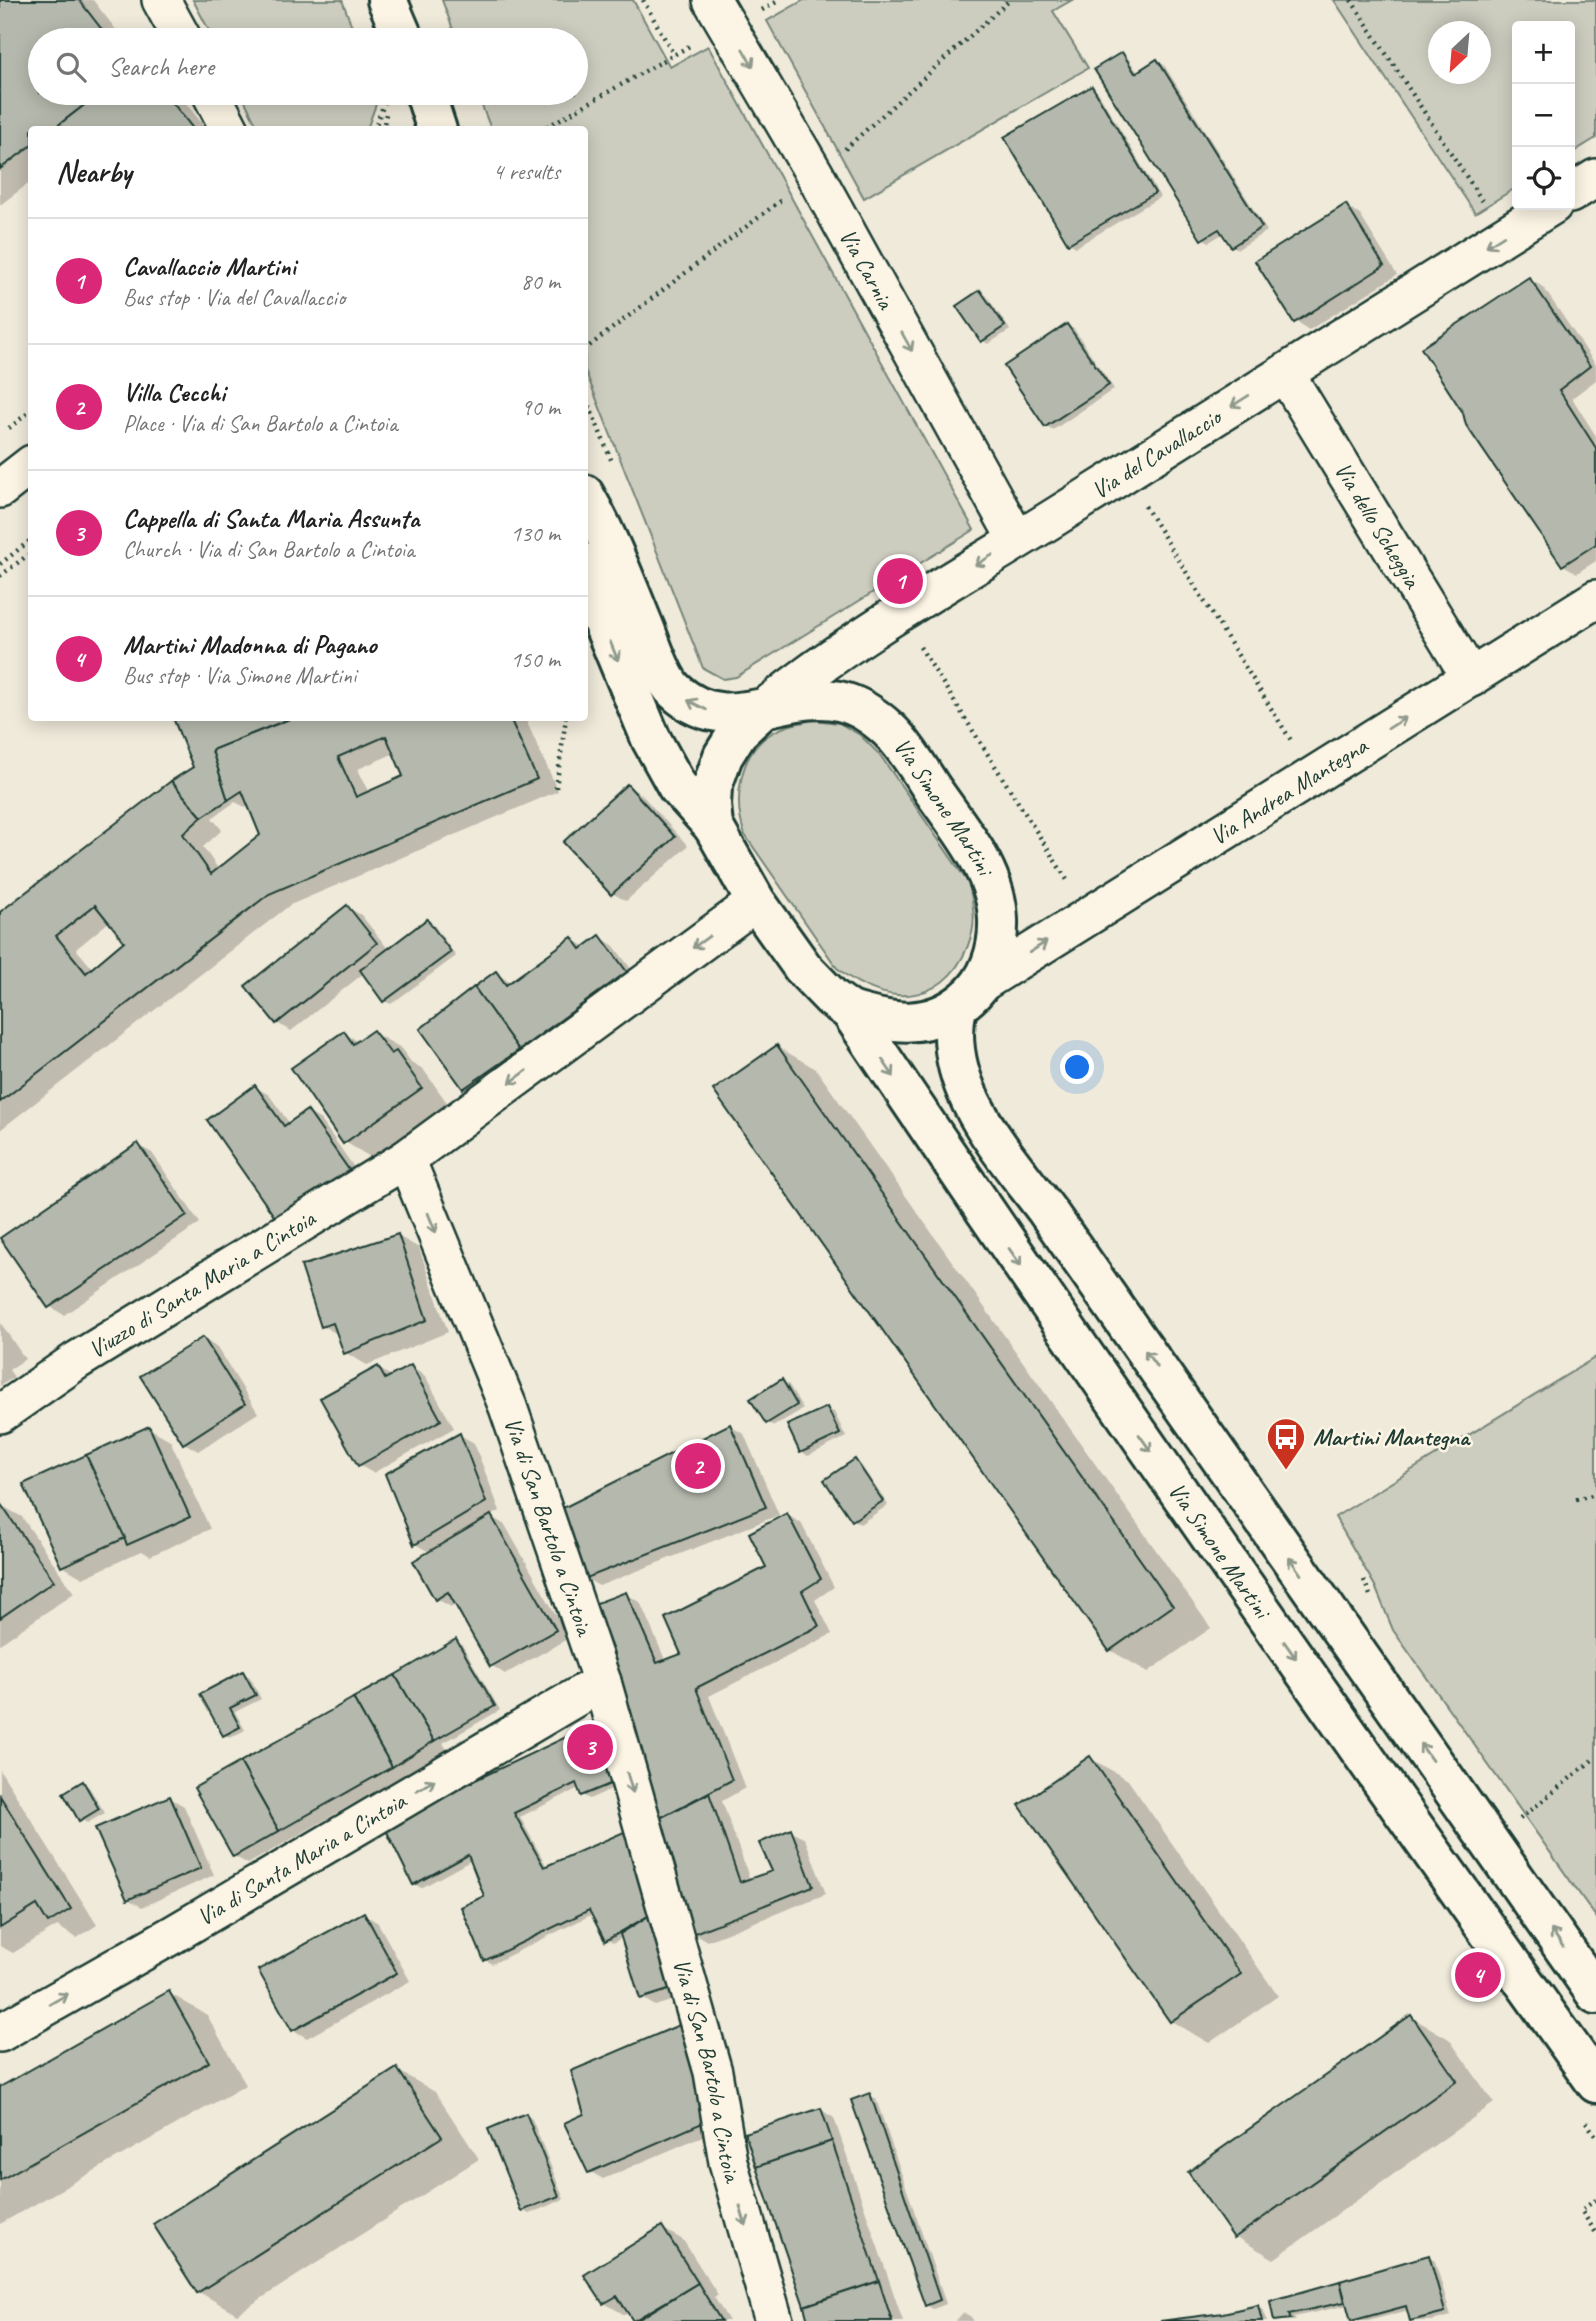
<!DOCTYPE html>
<meta charset="utf-8">
<style>
:root{--surface:#fff;--page:#f2f2f2;--text:#222;--muted:#767676;--line:#e0e0e0;--accent:#db2777}
body{margin:0;font-family:Caveat,sans-serif;background:var(--page);color:var(--text)}
.controls{position:absolute;right:21px;top:21px;display:grid;overflow:hidden;border-radius:7px;box-shadow:0 4px 18px #0003}
.controls button{width:63px;height:63px;display:grid;place-items:center;padding:0;border:0;border-bottom:2px solid var(--line);background:var(--surface);color:var(--text);font:35px sans-serif}
.compass{position:absolute;left:1428px;top:21px;width:63px;height:63px;border-radius:50%;background:var(--surface);box-shadow:0 4px 18px #0003;rotate:206deg}
.you{position:absolute;left:1078px;top:1068px;width:24px;height:24px;margin:-18px;border:5px solid #fff;border-radius:50%;background:#1a73e8;box-shadow:0 0 0 10px #1a73e833}
.badge{display:grid;place-items:center;width:46px;height:46px;border-radius:50%;background:var(--accent);color:#fff;font-size:23px;font-weight:700}
.pin{position:absolute;translate:-50% -50%;border:4px solid #fff;box-shadow:0 2px 7px #0006}
.list{margin:0;padding:0;list-style:none}
h2{display:flex;justify-content:space-between;align-items:center;height:91px;margin:0;padding:0 28px;font-size:30px}
h2 small{font-size:23px;font-weight:400;color:var(--muted)}
.list li{display:grid;grid-template-columns:46px 1fr auto;gap:21px;align-items:center;box-sizing:border-box;height:126px;padding:0 28px;border-top:2px solid var(--line)}
.list b{display:block;font-size:26px;white-space:nowrap}
.list p{margin:0;font-size:23px;white-space:nowrap;color:var(--muted)}
.list em{font-size:23px;font-style:normal;color:var(--muted)}
.icon{flex:none;width:38px;height:38px;fill:none;stroke:currentColor;stroke-width:2;stroke-linecap:round;stroke-linejoin:round}
.map{position:relative;flex:none;width:1596px;height:2321px;overflow:hidden}
.search{position:absolute;background:var(--surface);box-shadow:0 4px 18px #0003;left:28px;top:28px;width:560px;height:77px;display:flex;align-items:center;gap:18px;box-sizing:border-box;padding:0 24px;border-radius:38px;color:var(--muted);font-size:26px}
.panel{position:absolute;background:var(--surface);box-shadow:0 4px 18px #0003;left:28px;top:126px;width:560px;height:595px;border-radius:7px}
.map>svg:first-child{display:block}
</style>
<div class="map">
<svg width="1596" height="2321" viewBox="0 0 1596 2321">
<rect width="100%" height="100%" fill="#efeada"/>
<filter id="ink" filterUnits="userSpaceOnUse"><feTurbulence type="fractalNoise" baseFrequency=".0143" numOctaves="2"/><feDisplacementMap in="SourceGraphic" scale="14" xChannelSelector="R" yChannelSelector="G"/><feConvolveMatrix kernelMatrix="1 2 1 2 8 2 1 2 1" color-interpolation-filters="sRGB"/></filter>
<g filter="url(#ink)">
<g fill="#cccdbf" stroke="#76857a" stroke-width="2" fill-rule="evenodd">
<path d="M193,0H342L357,40H214Z"/>
<path d="M442,0H633L670,67L708,46L974,530L736,677L723,679L703,668L585,370L584,130L491,129L477,93H576V40H457Z"/>
<path d="M804,0H1072L1053,11L1088,68L864,198L767,21Z"/>
<path d="M1334,0H1596V138L1570,154V26H1517V187L1475,213ZM1438,32H1480V74H1438Z"/>
<path d="M241,93H378L379,96L367,129L259,130Z"/>
<path d="M813,720L839,723L860,735L880,755L969,884C972,899 976,917 972,933C953,1004 889,1012 837,968L745,835C733,802 738,753 772,733C785,725 799,723 813,720Z"/>
<path d="M1596,1357V1917L1393,1630L1375,1586L1335,1517Z"/>
</g>
<g fill="#0003" fill-rule="evenodd">
<path d="M0,0H93L124,40H40V93H178L207,130H32V181L0,205Z"/>
<path d="M1122,54L1128,58L1138,73L1157,61L1164,65L1267,231L1238,249L1232,246L1224,233L1209,242L1203,238Z"/>
<path d="M1092,88L1098,92L1160,197L1076,247L1069,243Z"/>
<path d="M1346,206L1360,215L1397,275L1309,330L1295,321Z"/>
<path d="M1529,279L1543,287L1596,365V380L1572,398L1596,436V561L1577,573L1563,565Z"/>
<path d="M980,292L986,295L1010,330L988,344L982,340Z"/>
<path d="M1067,326L1074,329L1114,389L1053,430L1047,426Z"/>
<path d="M175,718H525L558,791L290,905L0,1130V915L195,768ZM395,753L405,777L369,793L358,769ZM235,802L251,810L262,836L219,870L203,847L222,830L212,818ZM110,921L127,941L93,969L76,949Z"/>
<path d="M627,786L641,794L688,846L626,901L612,893Z"/>
<path d="M347,907L361,915L389,950L427,921L434,925L456,956L391,1004L384,1001L364,973L291,1031L277,1023Z"/>
<path d="M600,937L614,946L640,981L486,1100L465,1087L496,973L511,983L572,939L586,947Z"/>
<path d="M373,1032L401,1048L411,1062L423,1069L448,1104L372,1158L345,1142L344,1033L359,1042Z"/>
<path d="M778,1047L816,1069L1211,1628L1148,1672L1110,1650Z"/>
<path d="M255,1087L269,1095L290,1124L307,1112L321,1120L367,1186L296,1233Z"/>
<path d="M138,1145L152,1153L200,1223L64,1315L49,1306Z"/>
<path d="M398,1236L419,1248L448,1332L367,1365L346,1353L339,1335L323,1326Z"/>
<path d="M0,1322L25,1359L9,1370L14,1377L0,1386Z"/>
<path d="M203,1339L217,1347L258,1413L198,1451L184,1443Z"/>
<path d="M411,1367L425,1376L454,1428L373,1473L359,1465L378,1368L393,1377Z"/>
<path d="M782,1381L789,1385L803,1409L774,1426L768,1423Z"/>
<path d="M827,1409L834,1412L846,1437L808,1456L802,1452Z"/>
<path d="M730,1426L744,1434L779,1515L599,1586L585,1578Z"/>
<path d="M149,1428L170,1440L210,1529L150,1556L142,1551L83,1578L62,1566Z"/>
<path d="M460,1435L474,1443L500,1511L490,1516L505,1525L569,1638L505,1674L491,1665L456,1604L451,1607L437,1599L415,1562L431,1553L415,1544Z"/>
<path d="M855,1461L861,1465L888,1505L860,1524L854,1520Z"/>
<path d="M1,1505L22,1517L74,1593L0,1644Z"/>
<path d="M787,1515L801,1523L834,1587L815,1600L832,1634L709,1696L745,1788L722,1801L750,1880L774,1872L790,1831L805,1839L826,1894L707,1941L693,1933L636,1759L614,1650L626,1594L640,1602L666,1662L684,1655L768,1568Z"/>
<path d="M456,1641L462,1645L500,1710L443,1743L447,1750L248,1864L234,1856Z"/>
<path d="M243,1673L250,1677L261,1699L235,1712L245,1730L230,1738L224,1734L203,1695Z"/>
<path d="M597,1725L621,1785L589,1799L583,1795L579,1788L520,1817L547,1867L664,1914L692,1994L655,2006L641,1997L623,1937L613,1943L607,1939L593,1914L492,1964L486,1960V1897L472,1860L421,1888L415,1884Z"/>
<path d="M1090,1758L1128,1780L1278,1996L1209,2043L1171,2021Z"/>
<path d="M0,1770L97,1925L77,1938L57,1926L13,1953L0,1946Z"/>
<path d="M83,1783L89,1787L105,1813L87,1823L81,1819Z"/>
<path d="M170,1798L184,1806L214,1875L142,1907L128,1899Z"/>
<path d="M364,1914L378,1923L410,1981L307,2038L293,2030Z"/>
<path d="M169,1993L207,2015L246,2085L0,2224V2089Z"/>
<path d="M1411,2017L1449,2039L1494,2103L1274,2259L1236,2237Z"/>
<path d="M397,2070L435,2092L479,2159L237,2314L199,2292L155,2225Z"/>
<path d="M573,2072L721,2128L603,2179L589,2171L586,2115Z"/>
<path d="M869,2095L876,2099L946,2304L933,2309L926,2305Z"/>
<path d="M820,2109L834,2118L903,2321H810Z"/>
<path d="M526,2115L532,2119L564,2199L529,2214L522,2210Z"/>
<path d="M662,2228L683,2240L718,2295L714,2297L729,2321H635L630,2312L625,2315L604,2303Z"/>
<path d="M1429,2257L1435,2261L1451,2316L1432,2321H1412L1409,2310L1368,2321H1354L1348,2305L1294,2317L1296,2321H1275L1272,2302Z"/>
<path d="M1258,2307L1264,2311L1267,2321H1170L1224,2314Z"/>
<path d="M963,2313L970,2316L974,2321H955Z"/>
</g>
<g fill="#b5b9ad" stroke="#1f3d34" stroke-width="2" fill-rule="evenodd">
<path d="M0,0H79L110,40H40V93H100L52,130H32V145L0,169Z"/>
<path d="M1122,52L1135,73L1157,59L1262,227L1231,247L1219,229L1201,240L1094,69Z"/>
<path d="M1092,86L1155,193L1068,244L1004,137Z"/>
<path d="M100,93H165L194,130H52Z"/>
<path d="M1346,204L1384,266L1294,323L1255,261Z"/>
<path d="M1529,277L1590,366L1559,390L1596,448V544L1562,566L1466,425L1463,413L1421,348Z"/>
<path d="M980,290L1005,326L981,342L956,306Z"/>
<path d="M1067,324L1109,385L1045,427L1004,366Z"/>
<path d="M173,718H292L212,750L228,800L202,817L171,781L193,767Z"/>
<path d="M292,718H510L537,779L269,894L0,1102V912L171,781L202,817L183,834L211,874L260,835L242,791L228,800L212,750ZM386,736L403,776L356,797L338,757ZM95,905L124,941L86,973L56,936Z"/>
<path d="M627,784L675,837L611,895L563,842Z"/>
<path d="M347,905L377,943L276,1024L245,986Z"/>
<path d="M427,919L451,952L383,1002L360,970Z"/>
<path d="M600,935L627,972L519,1050L474,987L496,971L506,985L572,937L581,949Z"/>
<path d="M474,987L519,1050L463,1089L420,1029Z"/>
<path d="M373,1030L391,1054L396,1051L422,1088L343,1144L291,1068L344,1031L353,1044Z"/>
<path d="M777,1045L1173,1606L1109,1651L713,1090Z"/>
<path d="M255,1085L284,1126L307,1110L354,1177L281,1226L207,1120Z"/>
<path d="M138,1143L187,1215L48,1308L0,1238Z"/>
<path d="M398,1234L427,1320L344,1354L333,1323L321,1327L301,1266Z"/>
<path d="M203,1337L245,1404L183,1444L140,1376Z"/>
<path d="M411,1365L441,1420L358,1466L320,1398L378,1366L385,1379Z"/>
<path d="M782,1379L797,1405L766,1424L750,1399Z"/>
<path d="M827,1407L840,1434L800,1453L787,1425Z"/>
<path d="M730,1424L766,1507L584,1579L559,1510Z"/>
<path d="M149,1426L190,1517L127,1545L86,1455Z"/>
<path d="M460,1433L486,1502L414,1545L385,1474Z"/>
<path d="M86,1455L125,1538L61,1567L23,1484Z"/>
<path d="M855,1459L883,1501L852,1521L824,1480Z"/>
<path d="M0,1503L54,1581L0,1618Z"/>
<path d="M787,1513L821,1579L802,1591L819,1626L696,1688L732,1780L658,1819L613,1651L594,1604L626,1592L657,1663L681,1654L665,1618L766,1567L749,1533Z"/>
<path d="M491,1515L556,1630L490,1667L448,1592L435,1600L413,1561Z"/>
<path d="M456,1639L495,1706L434,1741L395,1675Z"/>
<path d="M243,1671L256,1695L230,1708L240,1727L223,1736L200,1694Z"/>
<path d="M395,1675L434,1741L392,1767L353,1698Z"/>
<path d="M353,1698L392,1767L279,1831L240,1762Z"/>
<path d="M597,1723L613,1758L584,1771L568,1736Z"/>
<path d="M568,1736L584,1771L613,1758L615,1782L581,1796L576,1783L514,1813L544,1867L633,1828L658,1910L605,1941L589,1910L484,1961L461,1907L484,1896L468,1855L413,1885L383,1824Z"/>
<path d="M1090,1756L1241,1974L1170,2022L1019,1805Z"/>
<path d="M240,1762L279,1831L233,1857L194,1788Z"/>
<path d="M83,1781L99,1809L79,1821L63,1793Z"/>
<path d="M709,1793L740,1882L772,1871L759,1843L791,1829L813,1886L692,1934L658,1819Z"/>
<path d="M0,1796L71,1909L48,1923L37,1905L0,1928Z"/>
<path d="M170,1796L201,1868L127,1900L95,1828Z"/>
<path d="M658,1910L678,1987L640,1999L620,1934Z"/>
<path d="M364,1912L397,1973L292,2031L258,1970Z"/>
<path d="M169,1991L209,2062L0,2180V2087Z"/>
<path d="M1411,2015L1457,2081L1234,2238L1188,2172Z"/>
<path d="M684,2023L707,2121L588,2173L564,2123L584,2114L571,2071Z"/>
<path d="M397,2068L442,2137L197,2293L153,2224Z"/>
<path d="M870,2093L940,2300L925,2306L851,2100Z"/>
<path d="M821,2108L832,2141L756,2167L745,2133Z"/>
<path d="M526,2113L559,2196L521,2211L488,2129Z"/>
<path d="M832,2141L879,2281L804,2306L756,2167Z"/>
<path d="M662,2226L698,2283L633,2321L617,2296L603,2304L584,2275Z"/>
<path d="M1429,2255L1445,2312L1410,2321L1406,2306L1351,2321L1340,2281Z"/>
<path d="M879,2281L892,2321H808L804,2306Z"/>
<path d="M1340,2281L1345,2302L1289,2314L1291,2319L1274,2321L1270,2301Z"/>
<path d="M698,2283L721,2321H636Z"/>
<path d="M1258,2305L1262,2321H1160L1223,2313Z"/>
</g>
<g fill="none" stroke-linecap="round" stroke-linejoin="round">
<g stroke="#1f3d34" stroke-width="42">
<g id="minor">
<path d="M161,0L183,40"/>
<path id="s1" d="M712,0L815,175L1017,540"/>
<path d="M211,93L230,130"/>
<path d="M1570,194L1596,178"/>
<path id="s2" d="M1285,373L1471,678"/>
<path d="M0,489L32,464"/>
<path id="s3" d="M763,709C854,635 956,579 1055,517C1221,413 1387,309 1553,205"/>
<path id="s4" d="M980,984L1596,599"/>
<path id="s5" d="M406,1159L508,1407L602,1682L713,2072L728,2162L774,2321"/>
<path id="s6" d="M0,1414L76,1361L406,1159L756,902"/>
<path id="s7" d="M0,2033L174,1934L602,1682"/>
</g>
</g>
<g stroke="#1f3d34" stroke-width="44">
<g id="tertiary">
<path d="M387,0L404,40"/>
<path d="M425,93L437,130"/>
<path id="s8" d="M584,494C609,537 626,583 645,629C652,647 662,679 675,691C728,741 785,686 843,702C859,706 876,718 888,729C905,745 919,769 932,789C958,827 997,871 998,920C999,949 989,981 965,1000C929,1030 892,1024 850,1011"/>
<path d="M584,563L599,614L651,739L677,786L713,826"/>
<path id="s9" d="M763,709L738,732L723,756L712,787L711,805L713,826L756,902L803,968L832,998L850,1011C1093,1373 1343,1729 1596,2083"/>
<path d="M957,1007C939,1086 1004,1153 1047,1211L1596,1994"/>
</g>
</g>
<g stroke="#1f3d34" stroke-width="4.5" stroke-dasharray="2 5" stroke-linecap="butt">
<path d="M643,0L674,55"/>
<path d="M1351,0L1483,202"/>
<path d="M762,10L780,0"/>
<path d="M374,130L385,101"/>
<path d="M383,130L386,114"/>
<path d="M541,130L693,44"/>
<path d="M845,149L1010,0"/>
<path d="M584,350L784,198"/>
<path d="M584,393L612,462"/>
<path d="M9,428L32,410"/>
<path d="M1145,506L1292,742"/>
<path d="M0,564L32,539"/>
<path d="M0,576L32,552"/>
<path d="M920,647L1069,883"/>
<path d="M556,788L566,718"/>
<path d="M1576,1499L1596,1494"/>
<path d="M1364,1580L1370,1595"/>
<path d="M1520,1819L1596,1757"/>
<path d="M1586,2122L1596,2136"/>
<path d="M1596,2200L1581,2210L1596,2233"/>
</g>
<use href="#minor" stroke="#fcf5e5" stroke-width="37"/>
<use href="#tertiary" stroke="#fcf5e5" stroke-width="38"/>
</g>
<defs><path id="oneway-shaft" d="M-6 0H5M1.5-3L5.5 0L1.5 3" fill="none" stroke-width="1.6" stroke-linecap="round" stroke-linejoin="round" transform="scale(1.75)"/></defs>
<g stroke="#8e998c">
<use href="#oneway-shaft" transform="translate(748 58) rotate(60)"/>
<use href="#oneway-shaft" transform="translate(1495 241) rotate(148)"/>
<use href="#oneway-shaft" transform="translate(907 342) rotate(61)"/>
<use href="#oneway-shaft" transform="translate(1240 401) rotate(148)"/>
<use href="#oneway-shaft" transform="translate(984 560) rotate(149)"/>
<use href="#oneway-shaft" transform="translate(614 651) rotate(68)"/>
<use href="#oneway-shaft" transform="translate(697 705) rotate(-153)"/>
<use href="#oneway-shaft" transform="translate(1397 723) rotate(-32)"/>
<use href="#oneway-shaft" transform="translate(701 942) rotate(144)"/>
<use href="#oneway-shaft" transform="translate(1038 947) rotate(-33)"/>
<use href="#oneway-shaft" transform="translate(888 1068) rotate(56)"/>
<use href="#oneway-shaft" transform="translate(518 1077) rotate(144)"/>
<use href="#oneway-shaft" transform="translate(432 1223) rotate(68)"/>
<use href="#oneway-shaft" transform="translate(1015 1257) rotate(55)"/>
<use href="#oneway-shaft" transform="translate(1151 1359) rotate(-125)"/>
<use href="#oneway-shaft" transform="translate(1145 1443) rotate(55)"/>
<use href="#oneway-shaft" transform="translate(1295 1566) rotate(-125)"/>
<use href="#oneway-shaft" transform="translate(1290 1650) rotate(55)"/>
<use href="#oneway-shaft" transform="translate(1426 1752) rotate(-125)"/>
<use href="#oneway-shaft" transform="translate(630 1783) rotate(74)"/>
<use href="#oneway-shaft" transform="translate(426 1785) rotate(-31)"/>
<use href="#oneway-shaft" transform="translate(1557 1938) rotate(-125)"/>
<use href="#oneway-shaft" transform="translate(59 1999) rotate(-30)"/>
<use href="#oneway-shaft" transform="translate(743 2216) rotate(73)"/>
</g>
</g>
<defs>
<g id="bus-pin" transform="scale(2.0125)"><path d="M0 17L-7.5 6A9.5 9.5 0 1 1 7.5 6Z" fill="#c8321e" stroke="#fcf5e5"/><path d="M-5-6H5V4H4V6H2V4H-2V6H-4V4H-5ZM-3.5-4V0h7V-4ZM-3.5 1.2v1.5H-2V1.2ZM2 1.2v1.5H3.5V1.2Z" fill="#fff"/></g>
</defs>
<g fill-rule="evenodd">
<use href="#bus-pin" x="1286" y="1437"/>
</g>
<g text-anchor="middle" stroke-width="5" stroke-linejoin="round" paint-order="stroke">
<g font-size="24" fill="#1f3d34" stroke="#fcf5e5">
<text dy="8" stroke="none"><textPath href="#s1" startOffset="310">Via Carnia</textPath></text>
<text dy="8" stroke="none"><textPath href="#s3" startOffset="469">Via del Cavallaccio</textPath></text>
<text dy="8" stroke="none"><textPath href="#s2" startOffset="178">Via dello Scheggia</textPath></text>
<text dy="8" stroke="none"><textPath href="#s4" startOffset="364">Via Andrea Mantegna</textPath></text>
<text dy="8" stroke="none"><textPath href="#s8" startOffset="541">Via Simone Martini</textPath></text>
<text dy="8" stroke="none"><textPath href="#s6" startOffset="240">Viuzzo di Santa Maria a Cintoia</textPath></text>
<text dy="8" stroke="none"><textPath href="#s5" startOffset="394">Via di San Bartolo a Cintoia</textPath></text>
<text dy="8" stroke="none"><textPath href="#s9" startOffset="1020">Via Simone Martini</textPath></text>
<text dy="8" stroke="none"><textPath href="#s7" startOffset="348">Via di Santa Maria a Cintoia</textPath></text>
<text dy="8" stroke="none"><textPath href="#s5" startOffset="961">Via di San Bartolo a Cintoia</textPath></text>
</g>
<g font-size="24" font-weight="bold" fill="#1f3d34" stroke="#fcf5e5" text-anchor="start">
<text x="1313" y="1445">Martini Mantegna</text>
</g>
</g>
</svg>
<div class="controls">
<button>+</button>
<button>−</button>
<button><svg class="icon" aria-label="locate" viewBox="0 0 24 24"><circle cx="12" cy="12" r="6"/><path d="M12 2v4M12 18v4M2 12h4M18 12h4"/></svg></button>
</div>
<svg class="compass" viewBox="-18 -18 36 36"><path d="M0-13l5 13h-10z" fill="#e53935"/><path d="M0 13l5-13h-10z" fill="#767676"/></svg>
<div class="you"></div>
<div class="pin badge" style="left:900px;top:581px">1</div>
<div class="pin badge" style="left:698px;top:1466px">2</div>
<div class="pin badge" style="left:590px;top:1747px">3</div>
<div class="pin badge" style="left:1478px;top:1975px">4</div>
<div class="search"><svg class="icon" aria-label="search" viewBox="0 0 24 24"><circle cx="10" cy="10" r="6"/><path d="M15 15l6 6"/></svg>Search here</div>
<section class="panel">
<h2>Nearby<small>4 results</small></h2>
<ul class="list">
<li><span class="badge">1</span><div><b>Cavallaccio Martini</b><p>Bus stop · Via del Cavallaccio</p></div><em>80 m</em></li>
<li><span class="badge">2</span><div><b>Villa Cecchi</b><p>Place · Via di San Bartolo a Cintoia</p></div><em>90 m</em></li>
<li><span class="badge">3</span><div><b>Cappella di Santa Maria Assunta</b><p>Church · Via di San Bartolo a Cintoia</p></div><em>130 m</em></li>
<li><span class="badge">4</span><div><b>Martini Madonna di Pagano</b><p>Bus stop · Via Simone Martini</p></div><em>150 m</em></li>
</ul>
</section>
</div>
